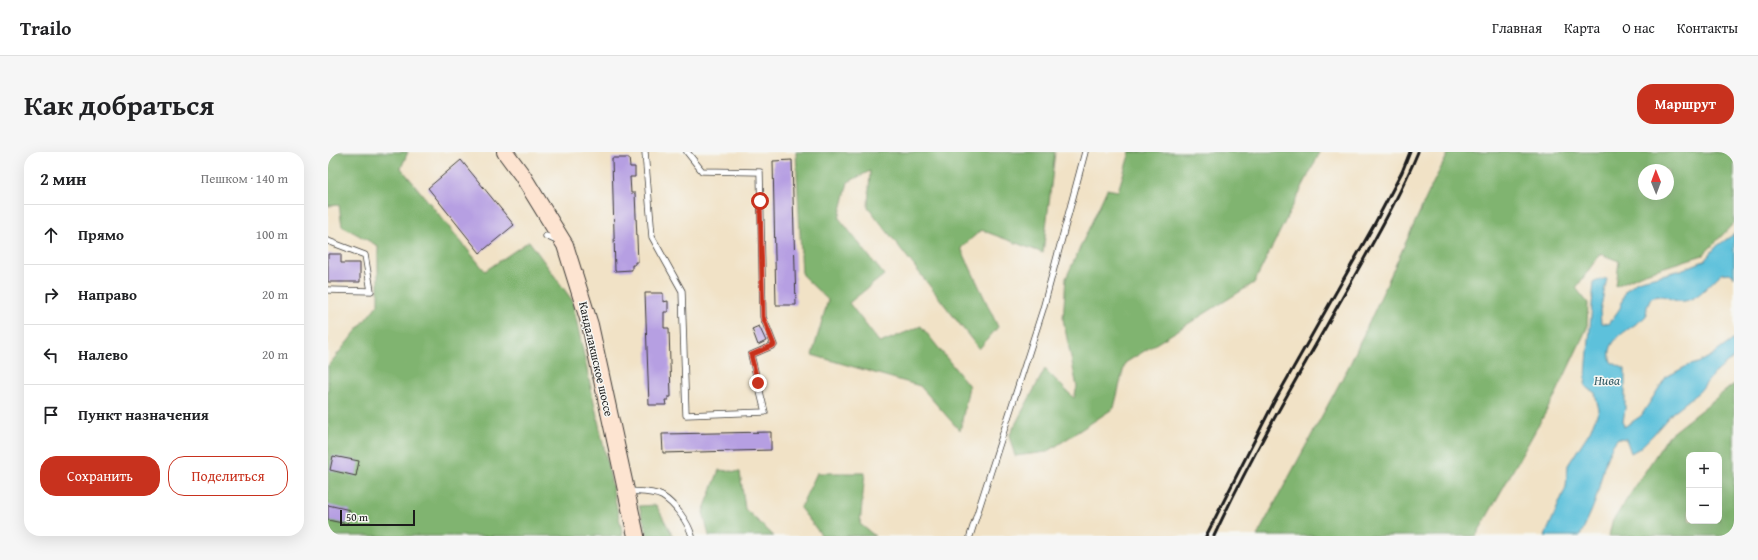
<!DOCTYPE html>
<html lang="ru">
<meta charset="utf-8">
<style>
:root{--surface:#fff;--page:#f6f6f6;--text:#202124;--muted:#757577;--line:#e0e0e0;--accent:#c8321e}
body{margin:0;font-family:"Gentium Book Plus",serif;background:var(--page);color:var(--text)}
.controls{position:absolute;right:12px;bottom:12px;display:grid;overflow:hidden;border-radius:8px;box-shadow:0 4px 16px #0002}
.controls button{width:36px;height:36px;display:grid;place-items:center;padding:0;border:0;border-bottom:1px solid var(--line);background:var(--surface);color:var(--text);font:20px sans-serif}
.compass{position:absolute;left:1310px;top:12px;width:36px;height:36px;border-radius:50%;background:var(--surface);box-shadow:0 4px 16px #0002;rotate:359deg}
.scale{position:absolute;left:12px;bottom:10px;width:75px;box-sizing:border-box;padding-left:4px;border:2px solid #1c1c1c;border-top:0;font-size:11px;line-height:14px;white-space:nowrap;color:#1c1c1c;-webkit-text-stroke:3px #f6f6f2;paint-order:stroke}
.stop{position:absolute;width:12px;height:12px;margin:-9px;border:3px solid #c8321e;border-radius:50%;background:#fff}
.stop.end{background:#c8321e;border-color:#fff;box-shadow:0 1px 4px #0008}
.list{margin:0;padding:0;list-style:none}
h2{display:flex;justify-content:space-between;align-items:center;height:52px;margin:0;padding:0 16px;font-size:17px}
h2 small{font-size:13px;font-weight:400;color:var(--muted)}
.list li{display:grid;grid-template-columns:26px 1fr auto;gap:12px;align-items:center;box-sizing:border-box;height:60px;padding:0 16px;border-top:1px solid var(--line)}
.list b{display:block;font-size:15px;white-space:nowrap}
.list em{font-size:13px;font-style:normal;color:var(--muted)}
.actions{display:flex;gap:8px;padding:12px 16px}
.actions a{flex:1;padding:9px 0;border:1px solid var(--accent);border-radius:16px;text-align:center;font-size:14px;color:var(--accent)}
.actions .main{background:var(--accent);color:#fff}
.icon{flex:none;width:22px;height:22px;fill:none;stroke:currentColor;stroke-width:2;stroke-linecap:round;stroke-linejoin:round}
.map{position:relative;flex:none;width:1406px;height:384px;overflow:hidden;border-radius:16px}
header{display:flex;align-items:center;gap:24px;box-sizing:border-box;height:56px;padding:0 20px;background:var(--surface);border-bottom:1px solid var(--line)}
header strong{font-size:19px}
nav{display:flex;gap:22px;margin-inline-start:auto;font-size:14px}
.intro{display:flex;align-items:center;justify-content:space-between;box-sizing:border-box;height:96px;padding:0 24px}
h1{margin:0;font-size:28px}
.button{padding:10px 18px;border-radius:16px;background:var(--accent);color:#fff;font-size:14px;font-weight:700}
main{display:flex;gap:24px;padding:0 24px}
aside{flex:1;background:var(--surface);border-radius:16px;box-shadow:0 4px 16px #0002}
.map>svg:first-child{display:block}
</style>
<header>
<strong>Trailo</strong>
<nav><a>Главная</a><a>Карта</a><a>О нас</a><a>Контакты</a></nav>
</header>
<div class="intro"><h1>Как добраться</h1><a class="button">Маршрут</a></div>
<main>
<aside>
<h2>2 мин<small>Пешком · 140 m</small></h2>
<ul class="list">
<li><svg class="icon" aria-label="ahead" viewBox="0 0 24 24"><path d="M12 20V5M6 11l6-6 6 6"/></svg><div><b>Прямо</b></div><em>100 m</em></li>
<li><svg class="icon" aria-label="right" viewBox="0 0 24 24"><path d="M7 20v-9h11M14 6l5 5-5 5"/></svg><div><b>Направо</b></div><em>20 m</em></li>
<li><svg class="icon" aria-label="left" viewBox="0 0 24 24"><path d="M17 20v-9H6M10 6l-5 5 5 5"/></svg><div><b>Налево</b></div><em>20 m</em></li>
<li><svg class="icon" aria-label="arrive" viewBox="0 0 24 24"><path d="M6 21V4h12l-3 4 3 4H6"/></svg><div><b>Пункт назначения</b></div></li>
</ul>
<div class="actions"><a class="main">Сохранить</a><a>Поделиться</a></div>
</aside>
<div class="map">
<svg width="1406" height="384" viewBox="0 0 1406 384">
<rect width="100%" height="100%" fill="#f6f6f2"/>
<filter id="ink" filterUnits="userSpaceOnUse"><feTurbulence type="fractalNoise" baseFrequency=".025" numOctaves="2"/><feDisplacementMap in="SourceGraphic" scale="8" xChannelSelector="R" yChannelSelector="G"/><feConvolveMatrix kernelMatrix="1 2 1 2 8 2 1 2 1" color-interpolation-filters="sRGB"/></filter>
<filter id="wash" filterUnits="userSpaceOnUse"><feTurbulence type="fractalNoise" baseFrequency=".012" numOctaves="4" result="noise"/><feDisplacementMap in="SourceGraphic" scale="16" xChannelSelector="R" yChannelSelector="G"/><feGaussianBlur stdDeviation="0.9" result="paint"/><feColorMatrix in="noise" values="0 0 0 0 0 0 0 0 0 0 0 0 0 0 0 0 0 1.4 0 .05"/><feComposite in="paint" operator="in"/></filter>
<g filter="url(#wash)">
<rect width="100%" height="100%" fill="#f1e2c6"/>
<g fill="#80b46f" stroke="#4e6846" fill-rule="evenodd">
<path d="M0,0H80L73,16L157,119L201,89L244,148L295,384H0V214L50,152V94L14,74L11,53L0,54Z"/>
<path d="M468,0H727L715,101L653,78L633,96L670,175L651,197L540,55L542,19L520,30L511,66L556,123L521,151L552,191L593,174L641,234L632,279L592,234L484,203L500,148L474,123Z"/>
<path d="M802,0H990L991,2L926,131L797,211L786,256L719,300L687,304L681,284L717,217L746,246L749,235L735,167L738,126L779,37L790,39Z"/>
<path d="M1121,0H1406V71L1375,103L1314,122L1288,134L1291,109L1272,102L1248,136L1260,151L1259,176L1228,242L1148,384H929L1023,210L1104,33ZM1316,18H1340V42H1316Z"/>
<path d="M1406,232V384H1281L1284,370L1341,283ZM1361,303H1391V369H1361Z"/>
<path d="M391,318L412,320L417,357L446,384H381L375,360Z"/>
<path d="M489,321H537L532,372L547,384H494L472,356Z"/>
<path d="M328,353L345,384H320L311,354Z"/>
</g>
<path fill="#5dc1db" stroke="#3c6e7c" d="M1406,82V125L1402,121L1393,122C1381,132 1367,152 1350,149C1338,147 1337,141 1323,146L1319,155L1318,164C1305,177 1275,186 1283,210L1297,217V257L1295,270L1296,275L1313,264L1338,225L1359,214L1370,211L1383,204L1406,187V205L1385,223L1371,240L1344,261L1325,283L1312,296L1303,301L1298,287L1290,286C1275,303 1274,329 1267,350C1263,361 1257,373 1252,384H1217L1238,335L1240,313L1262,279L1271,258L1267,241L1257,234L1266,130L1279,126L1272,159L1273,171L1281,172L1292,156L1297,139L1309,129L1350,119L1376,109L1389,94Z"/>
<g id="blocks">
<g fill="#b69fe2">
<path d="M284,6H301L302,15H307V25H302L303,41H307L310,110H307V113H304V118L287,119Z"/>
<path d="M133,8L186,73L152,101L100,36Z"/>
<path d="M464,8L468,153H448L445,9Z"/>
<path d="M0,102H13V111H32V130H0Z"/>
<path d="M317,141H335V150L340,149V160H336V176H341L343,245H340V248H337L338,253H321Z"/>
<path d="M431,174L438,189L430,193L424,177Z"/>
<path d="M443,280V298L335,301L334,282Z"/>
<path d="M5,304L31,309L28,324L2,318Z"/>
<path d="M0,353L22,358L19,372L0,368Z"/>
</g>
</g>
</g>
<g filter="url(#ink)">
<use href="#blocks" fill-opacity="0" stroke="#3c3a36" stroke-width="1"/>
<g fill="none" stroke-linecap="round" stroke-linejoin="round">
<g stroke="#3c3a36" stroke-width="7">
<g id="lane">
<path d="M317,0L324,85L354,139L358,263L437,260L423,203L446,193L435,165L432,20L374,19L359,0"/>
<path d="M218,84L229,89"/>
<path d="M0,89L37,103L43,139L0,138"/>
<path d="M300,339C311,340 324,339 334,344C347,352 360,370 364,384"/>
<path d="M642,384L715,157L757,0"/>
</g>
</g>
<g stroke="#3c3a36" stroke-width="18">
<path id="secondary" d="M177,0L194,23L237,93L262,173L308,384"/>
</g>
<use href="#lane" stroke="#fff" stroke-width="5.5"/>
<use href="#secondary" stroke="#fde4d1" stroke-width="16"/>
<g stroke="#1c1c1c" stroke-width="3">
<path d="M878,384L946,250L1046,73L1074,20L1082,0"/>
<path d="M886,384C926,298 974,217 1021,134C1045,90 1071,46 1090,0"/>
</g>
</g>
</g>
<g fill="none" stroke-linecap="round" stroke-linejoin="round" filter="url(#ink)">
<path stroke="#c8321e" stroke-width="5" d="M430,231L423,203L446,193L435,165L432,49"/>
</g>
<g text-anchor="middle" stroke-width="3" stroke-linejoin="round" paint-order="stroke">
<g font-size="12" fill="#1c1c1c" stroke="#f6f6f2">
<text transform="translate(268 207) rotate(77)" y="4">Кандалакшское шоссе</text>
</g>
<g font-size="13" font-style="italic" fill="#365e68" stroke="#f6f6f2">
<text x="1279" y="233">Нива</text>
</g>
</g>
</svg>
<div class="controls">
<button>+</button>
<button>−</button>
</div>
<svg class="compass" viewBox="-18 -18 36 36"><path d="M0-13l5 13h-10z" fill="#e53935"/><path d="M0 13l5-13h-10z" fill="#757577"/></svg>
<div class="scale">50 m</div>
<div class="stop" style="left:432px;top:49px"></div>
<div class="stop end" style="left:430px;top:231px"></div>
</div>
</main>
